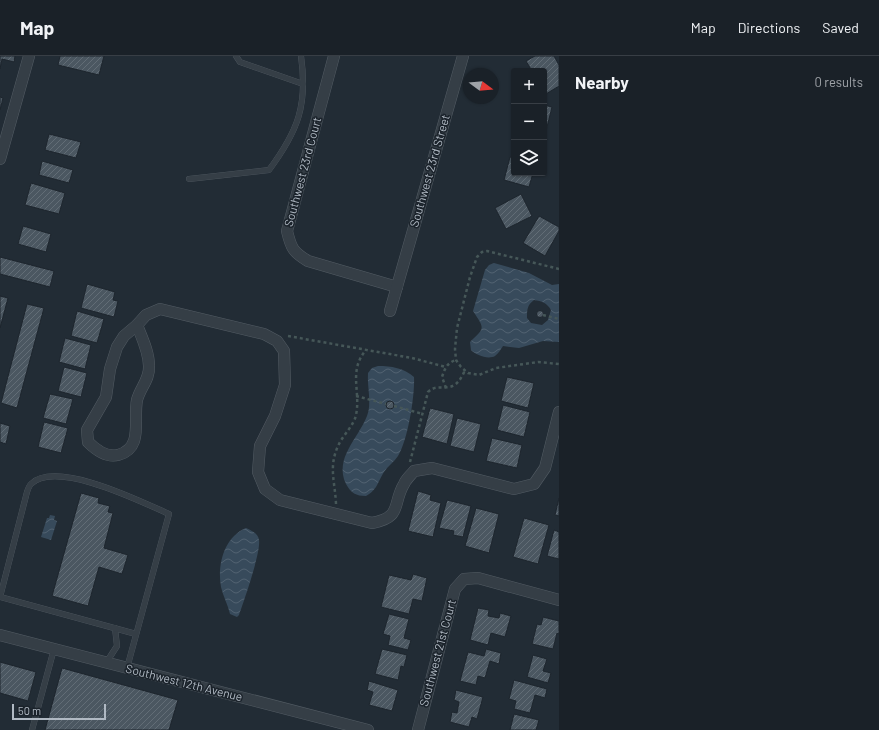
<!DOCTYPE html>
<meta charset="utf-8">
<style>
:root{--surface:#1a2128;--page:#232930;--text:#f1f3f6;--muted:#9fa3a8;--line:#383e45}
body{margin:0;font-family:Barlow,sans-serif;background:var(--page);color:var(--text)}
.controls{position:absolute;right:12px;top:12px;display:grid;overflow:hidden;border-radius:4px;box-shadow:0 1px 3px #0004}
.controls button{width:36px;height:36px;display:grid;place-items:center;padding:0;border:0;border-bottom:1px solid var(--line);background:var(--surface);color:var(--text);font:20px sans-serif}
.compass{position:absolute;left:463px;top:12px;width:36px;height:36px;border-radius:50%;background:var(--surface);box-shadow:0 1px 3px #0004;rotate:106deg}
.scale{position:absolute;left:12px;bottom:10px;width:94px;box-sizing:border-box;padding-left:4px;border:2px solid #b0b9c3;border-top:0;font-size:11px;line-height:14px;white-space:nowrap;color:#b0b9c3;-webkit-text-stroke:3px #1b232b;paint-order:stroke}
.list{margin:0;padding:0;list-style:none}
h2{display:flex;justify-content:space-between;align-items:center;height:52px;margin:0;padding:0 16px;font-size:17px}
h2 small{font-size:13px;font-weight:400;color:var(--muted)}
.icon{flex:none;width:22px;height:22px;fill:none;stroke:currentColor;stroke-width:2;stroke-linecap:round;stroke-linejoin:round}
.map{position:relative;flex:none;width:559px;height:674px;overflow:hidden}
header{display:flex;align-items:center;gap:24px;box-sizing:border-box;height:56px;padding:0 20px;background:var(--surface);border-bottom:1px solid var(--line)}
header strong{font-size:19px}
nav{display:flex;gap:22px;margin-inline-start:auto;font-size:14px}
main{display:flex}
aside{flex:1;background:var(--surface)}
.map>svg:first-child{display:block}
</style>
<header>
<strong>Map</strong>
<nav><a>Map</a><a>Directions</a><a>Saved</a></nav>
</header>
<main>
<div class="map">
<svg width="559" height="674" viewBox="0 0 559 674">
<defs>
<pattern id="water-waves" width="16" height="10" patternUnits="userSpaceOnUse"><rect width="16" height="10" fill="#374a5b"/><path d="M0 5q4-4 8 0t8 0" fill="none" stroke="#516271"/></pattern>
<pattern id="building-hatch" width="6" height="6" patternUnits="userSpaceOnUse"><rect width="6" height="6" fill="#4b5761"/><path d="M-1 1l2-2M0 6l6-6M5 7l2-2" fill="none" stroke="#626d76"/></pattern>
</defs>
<rect width="100%" height="100%" fill="#222c35"/>
<g fill="url(#water-waves)" fill-rule="evenodd">
<path d="M494,207L529,217L552,229L559,228V286L543,285L519,292L503,290C501,293 498,298 495,300C488,304 476,299 471,294L470,286C485,272 485,273 473,255L485,214L489,209ZM534,244C542,245 547,247 551,254L548,264L542,269L531,267L527,262C527,254 527,249 534,244Z"/>
<path d="M378,310C391,310 404,312 414,321C415,339 408,384 398,400C394,406 388,410 384,416C377,427 378,433 366,440C356,440 351,437 346,428C334,402 358,383 367,360C372,348 367,331 368,317L372,312Z"/>
<path d="M50,459L55,460L54,464L57,465L51,484L41,481L47,462H49Z"/>
<path d="M246,472C252,475 258,477 259,484C261,496 244,545 239,559L237,561L230,558C228,549 223,540 221,531C217,509 224,481 246,472Z"/>
</g>
<g fill="url(#building-hatch)" stroke="#1d252d">
<path d="M0,0H15L14,6L2,3L0,13Z"/>
<path d="M60,0H104L99,19L58,9Z"/>
<path d="M535,0H554L559,9V30L546,38L544,35V15H532L526,5Z"/>
<path d="M0,41L3,42L0,54Z"/>
<path d="M544,49L552,51L546,75H544Z"/>
<path d="M49,78L81,86L76,102L45,94Z"/>
<path d="M510,101L514,102V117H533L529,131L504,124Z"/>
<path d="M42,105L73,114L69,127L39,119Z"/>
<path d="M31,127L65,137L59,158L25,149Z"/>
<path d="M521,138L532,160L506,173L495,152Z"/>
<path d="M539,160L559,171V175L545,200L523,187Z"/>
<path d="M23,170L51,178L46,196L18,188Z"/>
<path d="M0,201L54,215L50,231L0,218Z"/>
<path d="M87,228L115,236L113,244L118,245L114,261L81,252Z"/>
<path d="M0,240L8,242L0,272Z"/>
<path d="M27,248L44,252L17,352L1,347Z"/>
<circle cx="540" cy="258" r="3.5"/>
<path d="M77,255L104,263L97,287L71,280Z"/>
<path d="M65,282L91,289L85,313L59,306Z"/>
<path d="M64,311L87,317L81,341L58,335Z"/>
<path d="M507,321L534,327L528,352L501,345Z"/>
<path d="M50,338L73,343L66,368L43,362Z"/>
<circle cx="390" cy="349" r="4"/>
<path d="M503,349L530,356L524,381L497,374Z"/>
<path d="M430,352L454,358L447,388L422,381Z"/>
<path d="M457,362L481,368L474,396L450,390Z"/>
<path d="M44,366L68,372L61,397L38,391Z"/>
<path d="M0,367L10,370L6,388L0,386Z"/>
<path d="M492,382L522,389L517,412L486,405Z"/>
<path d="M418,435L431,439L430,444L441,447L433,481L408,475Z"/>
<path d="M81,437L99,442L98,447L110,450L108,456L113,457L104,492L128,499L122,518L99,511L88,550L52,540Z"/>
<path d="M559,442V460L555,459Z"/>
<path d="M447,444L471,450L463,481L453,479L454,475L439,472Z"/>
<path d="M476,452L499,458L489,497L465,490Z"/>
<path d="M524,462L549,469L538,508L513,501Z"/>
<path d="M554,474L559,476V503L547,500Z"/>
<path d="M413,518L427,522L422,545L413,543L409,558L381,551L389,519L411,524Z"/>
<path d="M478,552L489,554L488,560L499,562L500,557L511,560L505,581L491,577L488,589L470,584Z"/>
<path d="M389,558L409,563L404,582L411,584L408,594L388,589L390,580L383,578Z"/>
<path d="M543,561L559,565V578L557,577L553,593L532,588L537,568L541,569Z"/>
<path d="M382,593L407,599L404,611L401,610L398,624L375,618Z"/>
<path d="M486,593L501,597L499,608L490,605L485,622L478,620L476,629L460,625L468,596L484,600Z"/>
<path d="M533,599L547,603L543,615L551,617L548,627L527,621Z"/>
<path d="M0,606L36,616L28,645L0,637Z"/>
<path d="M62,612L178,644L169,674H45Z"/>
<path d="M514,624L547,633L545,642L535,639L530,657L514,653L516,645L509,643Z"/>
<path d="M369,625L398,634L392,655L369,649L373,636L367,634Z"/>
<path d="M456,634L483,641L477,663L472,661L469,671L450,666L452,656L457,657L459,646L454,644Z"/>
<path d="M514,658L539,664L536,674H510Z"/>
</g>
<g fill="none" stroke-linecap="round" stroke-linejoin="round">
<g stroke="#535c64" stroke-width="6">
<g id="lane">
<path d="M236,0L240,6L303,28"/>
<path d="M189,123L269,114C298,75 308,49 301,0"/>
<path d="M106,607L117,590L115,572"/>
<path d="M127,612L169,458C142,446 56,403 31,428C30,429 28,433 27,436L0,541L136,578"/>
<path d="M32,674L54,593"/>
</g>
</g>
<g stroke="#535c64" stroke-width="12">
<g id="street">
<path d="M334,0L287,175C291,192 293,196 308,205L397,231"/>
<path d="M0,103L29,0"/>
<path d="M390,255L463,0"/>
<path d="M137,269L146,259L160,253L264,278L277,285L284,295L285,329L275,360L260,390L258,416L265,433L280,444L372,467C403,461 392,448 404,428C406,423 411,419 414,415L432,412L514,433L534,428L545,412L559,356"/>
<path d="M137,269C142,282 149,296 149,310C150,323 140,332 137,344C133,364 144,392 118,399C106,402 96,394 88,386L87,374L106,341L110,313L117,291L124,280Z"/>
<path d="M0,579L368,674"/>
<path d="M418,674L455,533L464,523L478,522L559,544"/>
</g>
</g>
<g stroke="#465758" stroke-width="2.5" stroke-dasharray="3 3" stroke-linecap="butt">
<path d="M559,213L487,195L482,196L477,201L470,221L457,272L455,293L456,304L461,311L468,317L479,319L496,312L538,306L559,308"/>
<path d="M543,259L559,263"/>
<path d="M288,280L412,302L446,311"/>
<path d="M446,332L442,321C445,312 447,307 456,304"/>
<path d="M356,340L386,348"/>
<path d="M394,350L423,358"/>
<path d="M410,406L428,336C440,324 453,343 465,314"/>
<path d="M336,448C335,425 328,410 339,388C344,378 354,369 356,359C361,335 348,315 366,294"/>
</g>
<use href="#lane" stroke="#353e46" stroke-width="5.5"/>
<use href="#street" stroke="#353e46" stroke-width="11"/>
</g>
<g text-anchor="middle" stroke-width="3" stroke-linejoin="round" paint-order="stroke">
<g font-size="12" fill="#b0b9c3" stroke="#1b232b">
<text transform="translate(430 115) rotate(-74)" y="4">Southwest 23rd Street</text>
<text transform="translate(303 116) rotate(-75)" y="4">Southwest 23rd Court</text>
<text transform="translate(438 597) rotate(-75)" y="4">Southwest 21st Court</text>
<text transform="translate(184 627) rotate(14)" y="4">Southwest 12th Avenue</text>
</g>
</g>
</svg>
<div class="controls">
<button>+</button>
<button>−</button>
<button><svg class="icon" aria-label="layers" viewBox="0 0 24 24"><path d="M12 4l9 5-9 5-9-5zM3 14l9 5 9-5"/></svg></button>
</div>
<svg class="compass" viewBox="-18 -18 36 36"><path d="M0-13l5 13h-10z" fill="#e53935"/><path d="M0 13l5-13h-10z" fill="#9fa3a8"/></svg>
<div class="scale">50 m</div>
</div>
<aside>
<h2>Nearby<small>0 results</small></h2>
<ul class="list">
</ul>
</aside>
</main>
